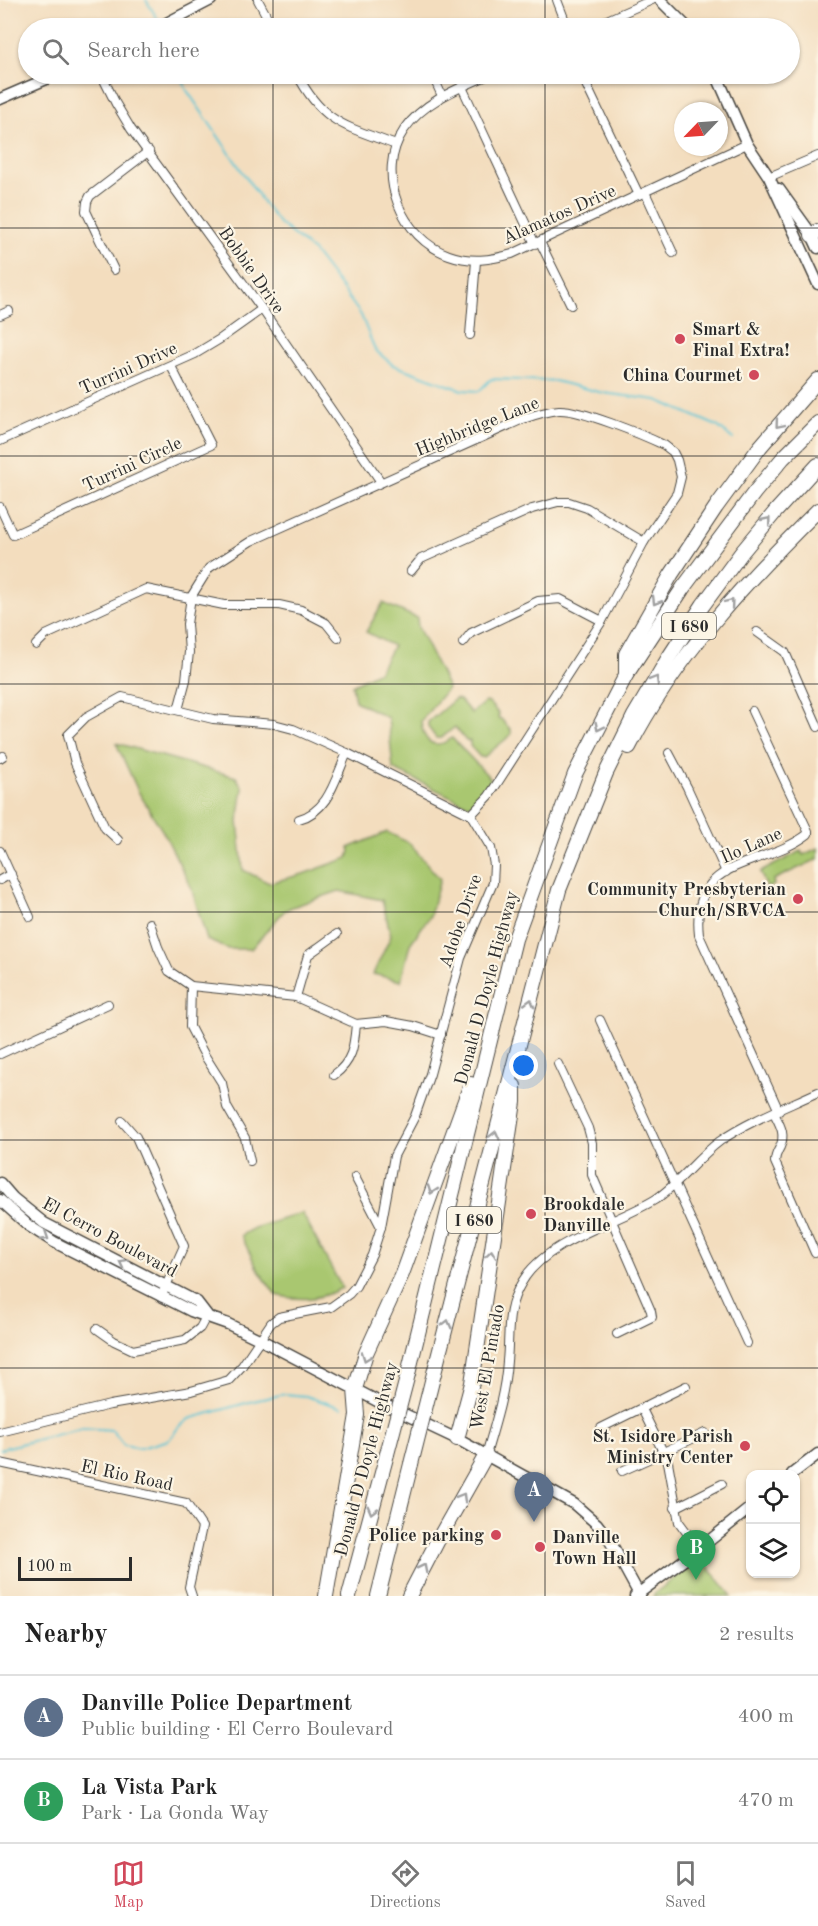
<!DOCTYPE html>
<meta charset="utf-8">
<style>
:root{--surface:#fff;--page:#f6f6f6;--text:#222;--muted:#767676;--line:#e0e0e0;--accent:#d1495b}
body{margin:0;font-family:"Old Standard TT",serif;background:var(--page);color:var(--text)}
.controls{position:absolute;right:18px;bottom:18px;display:grid;overflow:hidden;border-radius:12px;box-shadow:0 2px 4px #0004}
.controls button{width:54px;height:54px;display:grid;place-items:center;padding:0;border:0;border-bottom:2px solid var(--line);background:var(--surface);color:var(--text);font:30px sans-serif}
.compass{position:absolute;left:674px;top:102px;width:54px;height:54px;border-radius:50%;background:var(--surface);box-shadow:0 2px 4px #0004;rotate:245deg}
.scale{position:absolute;left:18px;bottom:15px;width:114px;box-sizing:border-box;padding-left:6px;border:3px solid #2b2b2b;border-top:0;font-size:16px;line-height:21px;white-space:nowrap;color:#2b2b2b;-webkit-text-stroke:4px #fcf5e5;paint-order:stroke}
.you{position:absolute;left:524px;top:1066px;width:21px;height:21px;margin:-15px;border:4px solid #fff;border-radius:50%;background:#1a73e8;box-shadow:0 0 0 9px #1a73e833}
.badge{display:grid;place-items:center;width:39px;height:39px;border-radius:50%;background:var(--accent);color:#fff;font-size:20px;font-weight:700}
.pin{position:absolute;translate:-50% -50px;filter:drop-shadow(0 2px 3px #0008)}
.pin::after{content:'';position:absolute;top:32px;width:21px;height:18px;background:inherit;clip-path:polygon(0 0,100% 0,50% 100%)}
.list{margin:0;padding:0;list-style:none}
h2{display:flex;justify-content:space-between;align-items:center;height:78px;margin:0;padding:0 24px;font-size:26px}
h2 small{font-size:20px;font-weight:400;color:var(--muted)}
.list li{display:grid;grid-template-columns:39px 1fr auto;gap:18px;align-items:center;box-sizing:border-box;height:84px;padding:0 24px;border-top:2px solid var(--line)}
.list b{display:block;font-size:22px;white-space:nowrap}
.list p{margin:0;font-size:20px;white-space:nowrap;color:var(--muted)}
.list em{font-size:20px;font-style:normal;color:var(--muted)}
.icon{flex:none;width:33px;height:33px;fill:none;stroke:currentColor;stroke-width:2;stroke-linecap:round;stroke-linejoin:round}
.map{position:relative;flex:none;width:818px;height:1596px;overflow:hidden}
.search{position:absolute;background:var(--surface);box-shadow:0 2px 4px #0004;left:18px;right:18px;top:18px;height:66px;display:flex;align-items:center;gap:15px;box-sizing:border-box;padding:0 21px;border-radius:33px;color:var(--muted);font-size:22px}
.sheet{height:246px;background:var(--surface)}
nav{display:flex;justify-content:space-around;align-items:center;box-sizing:border-box;height:84px;border-top:2px solid var(--line);background:var(--surface);font-size:16px;color:var(--muted)}
nav a{display:grid;justify-items:center;gap:3px}
nav .on{color:var(--accent)}
.map>svg:first-child{display:block}
</style>
<div class="map">
<svg width="818" height="1596" viewBox="0 0 818 1596">
<rect width="100%" height="100%" fill="#fcf5e5"/>
<filter id="ink" filterUnits="userSpaceOnUse"><feTurbulence type="fractalNoise" baseFrequency=".0167" numOctaves="2"/><feDisplacementMap in="SourceGraphic" scale="12" xChannelSelector="R" yChannelSelector="G"/><feConvolveMatrix kernelMatrix="1 2 1 2 8 2 1 2 1" color-interpolation-filters="sRGB"/></filter>
<filter id="wash" filterUnits="userSpaceOnUse"><feTurbulence type="fractalNoise" baseFrequency=".008" numOctaves="4" result="noise"/><feDisplacementMap in="SourceGraphic" scale="24" xChannelSelector="R" yChannelSelector="G"/><feGaussianBlur stdDeviation="1.35" result="paint"/><feColorMatrix in="noise" values="0 0 0 0 0 0 0 0 0 0 0 0 0 0 0 0 0 1.4 0 .05"/><feComposite in="paint" operator="in"/></filter>
<g filter="url(#wash)">
<rect width="100%" height="100%" fill="#f3ddbe"/>
<g fill="#a9c76f" stroke="#6a794d" stroke-width="1.5">
<path d="M383,603L417,618L418,627L448,688L421,721C423,742 434,751 452,738L491,779L473,804L468,805L393,769L388,718L355,701L352,685L379,671L393,646L366,632Z"/>
<path d="M455,699L460,700L471,713L485,702L489,703L499,714L498,718L501,719L511,730V735L484,757H480L470,746V741H466L455,727L441,738H436L428,727V722Z"/>
<path d="M116,743L236,777L243,788L238,821L243,870L269,883L303,874L348,858L350,851L349,848L387,832L409,843L440,879L430,916L410,944L401,981L373,974L391,936L382,900L339,891L292,907L284,911L251,949H228L207,940L191,887L165,835L139,793Z"/>
<path d="M818,848V859L773,880L774,885L767,888L760,872L801,851L803,855Z"/>
<path d="M302,1213L342,1288C319,1300 301,1301 276,1295L257,1268L241,1235L254,1228Z"/>
<path d="M701,1558L732,1596H653L655,1593Z"/>
</g>
<g fill="none" stroke-linecap="round" stroke-linejoin="round">
<g stroke="#5ac5d5" stroke-width="2">
<path d="M146,0L160,23"/>
<path d="M181,74L186,89L265,205L279,223L313,251L340,286L361,315L375,350L393,365L462,390L479,391L491,379L555,381L603,393L657,400L717,426L733,439"/>
<path d="M0,1449L83,1428L112,1430L124,1445L140,1448L169,1440L178,1428L189,1419L253,1401L285,1394L306,1396L342,1408"/>
</g>
</g>
</g>
<g filter="url(#ink)">
<g fill="none" stroke-linecap="round" stroke-linejoin="round">
<g stroke="#494641" stroke-width="10">
<g id="street">
<path d="M258,0L273,28"/>
<path d="M557,0L565,21V28"/>
<path d="M410,25L412,28"/>
<path d="M589,28L652,0"/>
<path d="M101,74L116,104L131,129L262,309L381,482"/>
<path d="M297,74C323,124 346,126 396,145"/>
<path d="M432,74L442,96"/>
<path d="M491,74C459,88 424,101 404,130C374,174 402,239 449,255C471,263 491,260 512,254L747,144"/>
<path d="M581,74L639,195"/>
<path d="M462,87L535,244"/>
<path d="M769,177L818,156"/>
<path d="M645,192L673,253"/>
<path d="M540,242L571,305"/>
<path d="M114,270L86,211L87,202L90,196L149,151"/>
<path d="M0,315L9,311"/>
<path d="M470,335L476,261"/>
<path d="M0,441L195,354L220,339L262,309"/>
<path d="M0,507L13,535L211,445L171,366"/>
<path d="M411,571L421,559L532,509L558,502H569L587,508L644,542"/>
<path d="M757,632L785,652L818,727"/>
<path d="M463,643L471,633L538,601L560,599L602,621"/>
<path d="M36,645L46,635L146,589L224,605H279L301,610L326,623L338,638"/>
<path d="M178,710L186,680L189,652L187,624L191,597L209,568L251,541L523,419C534,415 547,411 559,410C580,409 643,435 664,445L673,452L677,460L681,477L677,493L644,542L602,621L489,796L471,815"/>
<path d="M752,711L808,831V834C763,869 690,855 699,935L779,1111"/>
<path d="M669,753L687,787L726,872"/>
<path d="M0,758L3,756"/>
<path d="M299,819C329,811 335,779 347,753"/>
<path d="M0,851L30,917"/>
<path d="M0,880L11,874"/>
<path d="M150,923L158,947L169,971L191,986L296,997L356,1024L386,1021L413,1026L441,1035"/>
<path d="M191,986L190,1027L205,1056L222,1083L227,1107L245,1138L250,1161"/>
<path d="M296,997L308,955L337,934"/>
<path d="M600,1020L747,1343"/>
<path d="M0,1054L108,1004"/>
<path d="M558,1064L588,1128L592,1143V1175L651,1311L652,1317L617,1334"/>
<path d="M334,1075C353,1061 354,1046 356,1024"/>
<path d="M774,1113C780,1125 786,1134 780,1147C777,1153 775,1155 775,1162L815,1253"/>
<path d="M122,1121L136,1137L184,1246L161,1297"/>
<path d="M355,1177L381,1227"/>
<path d="M97,1329L114,1341L133,1350L185,1340L200,1328L207,1315"/>
<path d="M642,1409L668,1462L679,1522L699,1549"/>
<path d="M601,1428L686,1386"/>
<path d="M0,1432L110,1405L191,1391L229,1380L242,1366L271,1323L279,1317L331,1307L349,1294L356,1286L372,1255L381,1227L394,1156L415,1116L430,1074L461,958L493,883L494,865L491,848L471,815L347,753L293,729L274,724L213,719L122,697L86,717L68,735L75,763L105,828L118,840"/>
<path d="M486,1455C495,1424 505,1393 507,1361C510,1332 505,1310 522,1282C546,1240 616,1224 656,1199C680,1183 697,1158 720,1141C749,1121 786,1107 818,1092"/>
<path d="M0,1463L186,1503L202,1527L189,1587L192,1596"/>
<path d="M622,1471L705,1433"/>
<path d="M675,1508L722,1484"/>
</g>
</g>
<g stroke="#494641" stroke-width="13">
<g id="secondary">
<path d="M660,0L688,28"/>
<path d="M157,28L211,0"/>
<path d="M716,74L747,144L769,177L818,284"/>
<path d="M0,99L58,74"/>
<path d="M779,189L812,235L818,248"/>
<path d="M0,1183L13,1198L44,1223L197,1302L207,1315"/>
<path d="M0,1200L29,1226L54,1242L191,1311L228,1324L259,1339L381,1403L457,1439L574,1504L597,1524L610,1541L640,1596"/>
<path d="M792,1474L818,1454"/>
<path d="M635,1596L699,1549L750,1508"/>
</g>
</g>
<g stroke="#494641" stroke-width="16">
<g id="highway">
<path d="M812,235L818,231"/>
<path d="M626,675V654L671,575L716,507L760,447L818,380"/>
<path d="M629,747C675,657 747,580 818,510"/>
<path d="M408,1374L515,939L575,774L626,675L683,588L754,493L783,458L818,423"/>
<path d="M432,1381L559,890L606,773L634,716L669,657L703,605L742,552L776,511L818,465"/>
<path d="M457,1439L472,1383L514,1102V1086"/>
<path d="M326,1596L357,1415L355,1389L366,1353L402,1274L471,1084"/>
<path d="M349,1596L387,1454"/>
<path d="M378,1596L411,1464"/>
<path d="M409,1596L438,1540L486,1455"/>
</g>
</g>
<use href="#street" stroke="#fff" stroke-width="8"/>
<use href="#secondary" stroke="#fff" stroke-width="10"/>
<use href="#highway" stroke="#fff" stroke-width="14"/>
<g stroke="#494641" stroke-width="16" stroke-linecap="butt">
<g id="highway-bridge">
<path d="M387,1454L408,1374"/>
<path d="M411,1464L432,1381"/>
</g>
</g>
<use href="#highway-bridge" stroke="#fff" stroke-width="14"/>
</g>
<defs><path id="oneway-chevron" d="M-2-3.5L2.5 0L-2 3.5" fill="none" stroke-width="1.6" stroke-linecap="round" stroke-linejoin="round" transform="scale(1.5)"/></defs>
<g stroke="#a0a0a0">
<use href="#oneway-chevron" transform="translate(779 424) rotate(130)"/>
<use href="#oneway-chevron" transform="translate(767 521) rotate(-51)"/>
<use href="#oneway-chevron" transform="translate(656 601) rotate(121)"/>
<use href="#oneway-chevron" transform="translate(730 603) rotate(-50)"/>
<use href="#oneway-chevron" transform="translate(655 680) rotate(-60)"/>
<use href="#oneway-chevron" transform="translate(599 727) rotate(117)"/>
<use href="#oneway-chevron" transform="translate(530 1003) rotate(-75)"/>
<use href="#oneway-chevron" transform="translate(495 1135) rotate(-76)"/>
<use href="#oneway-chevron" transform="translate(432 1190) rotate(109)"/>
<use href="#oneway-chevron" transform="translate(45 1237) rotate(33)"/>
<use href="#oneway-chevron" transform="translate(491 1254) rotate(-82)"/>
<use href="#oneway-chevron" transform="translate(123 1263) rotate(-153)"/>
<use href="#oneway-chevron" transform="translate(447 1324) rotate(-76)"/>
<use href="#oneway-chevron" transform="translate(366 1357) rotate(110)"/>
<use href="#oneway-chevron" transform="translate(462 1497) rotate(-60)"/>
<use href="#oneway-chevron" transform="translate(372 1510) rotate(105)"/>
<use href="#oneway-chevron" transform="translate(423 1568) rotate(-63)"/>
</g>
</g>
<path fill="none" stroke="#2b2b2b" stroke-width="1.5" stroke-opacity="0.55" d="M273,0V28M545,0V28M273,74V1596M545,74V1596M0,228H818M0,456H818M0,684H818M0,912H818M0,1140H818M0,1368H818"/>
<g fill="#d1495b" stroke="#fcf5e5" stroke-width="2">
<circle cx="680" cy="339" r="6"/>
<circle cx="754" cy="375" r="6"/>
<circle cx="798" cy="899" r="6"/>
<circle cx="531" cy="1214" r="6"/>
<circle cx="745" cy="1446" r="6"/>
<circle cx="496" cy="1535" r="6"/>
<circle cx="540" cy="1547" r="6"/>
</g>
<g text-anchor="middle" stroke-width="4.5" stroke-linejoin="round" paint-order="stroke">
<g fill="#fcf5e5" stroke="#6a6863" stroke-width="1.5">
<rect x="662" y="613" width="54" height="26" rx="4.5"/>
<rect x="447" y="1207" width="54" height="26" rx="4.5"/>
</g>
<g font-size="16" font-weight="bold" fill="#2b2b2b">
<text x="689" y="632">I 680</text>
<text x="474" y="1226">I 680</text>
</g>
<g font-size="18" fill="#2b2b2b" stroke="#fcf5e5">
<text transform="translate(559 214) rotate(-24)" y="6">Alamatos Drive</text>
<text transform="translate(252 270) rotate(55)" y="6">Bobbie Drive</text>
<text transform="translate(128 368) rotate(-24)" y="6">Turrini Drive</text>
<text transform="translate(477 426) rotate(-22)" y="6">Highbridge Lane</text>
<text transform="translate(132 464) rotate(-25)" y="6">Turrini Circle</text>
<text transform="translate(751 845) rotate(-24)" y="6">Ilo Lane</text>
<text transform="translate(460 921) rotate(-71)" y="6">Adobe Drive</text>
<text transform="translate(486 988) rotate(-75)" y="6">Donald D Doyle Highway</text>
<text transform="translate(110 1237) rotate(28)" y="6">El Cerro Boulevard</text>
<text transform="translate(487 1367) rotate(-80)" y="6">West El Pintado</text>
<text transform="translate(366 1459) rotate(-75)" y="6">Donald D Doyle Highway</text>
<text transform="translate(127 1475) rotate(12)" y="6">El Rio Road</text>
</g>
<g font-size="18" font-weight="bold" fill="#2b2b2b" stroke="#fcf5e5" text-anchor="end">
<text x="692" y="335" text-anchor="start">Smart &amp;<tspan x="692" dy="21">Final Extra!</tspan></text>
<text x="742" y="381">China Courmet</text>
<text x="786" y="895">Community Presbyterian<tspan x="786" dy="21">Church/SRVCA</tspan></text>
<text x="543" y="1210" text-anchor="start">Brookdale<tspan x="543" dy="21">Danville</tspan></text>
<text x="733" y="1442">St. Isidore Parish<tspan x="733" dy="21">Ministry Center</tspan></text>
<text x="484" y="1541">Police parking</text>
<text x="552" y="1543" text-anchor="start">Danville<tspan x="552" dy="21">Town Hall</tspan></text>
</g>
</g>
</svg>
<div class="controls">
<button><svg class="icon" aria-label="locate" viewBox="0 0 24 24"><circle cx="12" cy="12" r="6"/><path d="M12 2v4M12 18v4M2 12h4M18 12h4"/></svg></button>
<button><svg class="icon" aria-label="layers" viewBox="0 0 24 24"><path d="M12 4l9 5-9 5-9-5zM3 14l9 5 9-5"/></svg></button>
</div>
<svg class="compass" viewBox="-18 -18 36 36"><path d="M0-13l5 13h-10z" fill="#e53935"/><path d="M0 13l5-13h-10z" fill="#767676"/></svg>
<div class="scale">100 m</div>
<div class="you"></div>
<div class="pin badge" style="left:534px;top:1522px;background:#5c6f8a">A</div>
<div class="pin badge" style="left:696px;top:1580px;background:#2e9e5b">B</div>
<div class="search"><svg class="icon" aria-label="search" viewBox="0 0 24 24"><circle cx="10" cy="10" r="6"/><path d="M15 15l6 6"/></svg>Search here</div>
</div>
<section class="sheet">
<h2>Nearby<small>2 results</small></h2>
<ul class="list">
<li><span class="badge" style="background:#5c6f8a">A</span><div><b>Danville Police Department</b><p>Public building · El Cerro Boulevard</p></div><em>400 m</em></li>
<li><span class="badge" style="background:#2e9e5b">B</span><div><b>La Vista Park</b><p>Park · La Gonda Way</p></div><em>470 m</em></li>
</ul>
</section>
<nav>
<a class="on"><svg class="icon" aria-label="map" viewBox="0 0 24 24"><path d="M3 6l6-2 6 2 6-2v14l-6 2-6-2-6 2zM9 4v14M15 6v14"/></svg>Map</a>
<a><svg class="icon" aria-label="directions" viewBox="0 0 24 24"><path d="M12 3l9 9-9 9-9-9zM9 14v-3h6M13 9l2 2-2 2"/></svg>Directions</a>
<a><svg class="icon" aria-label="saved" viewBox="0 0 24 24"><path d="M7 4h10v16l-5-4-5 4z"/></svg>Saved</a>
</nav>
